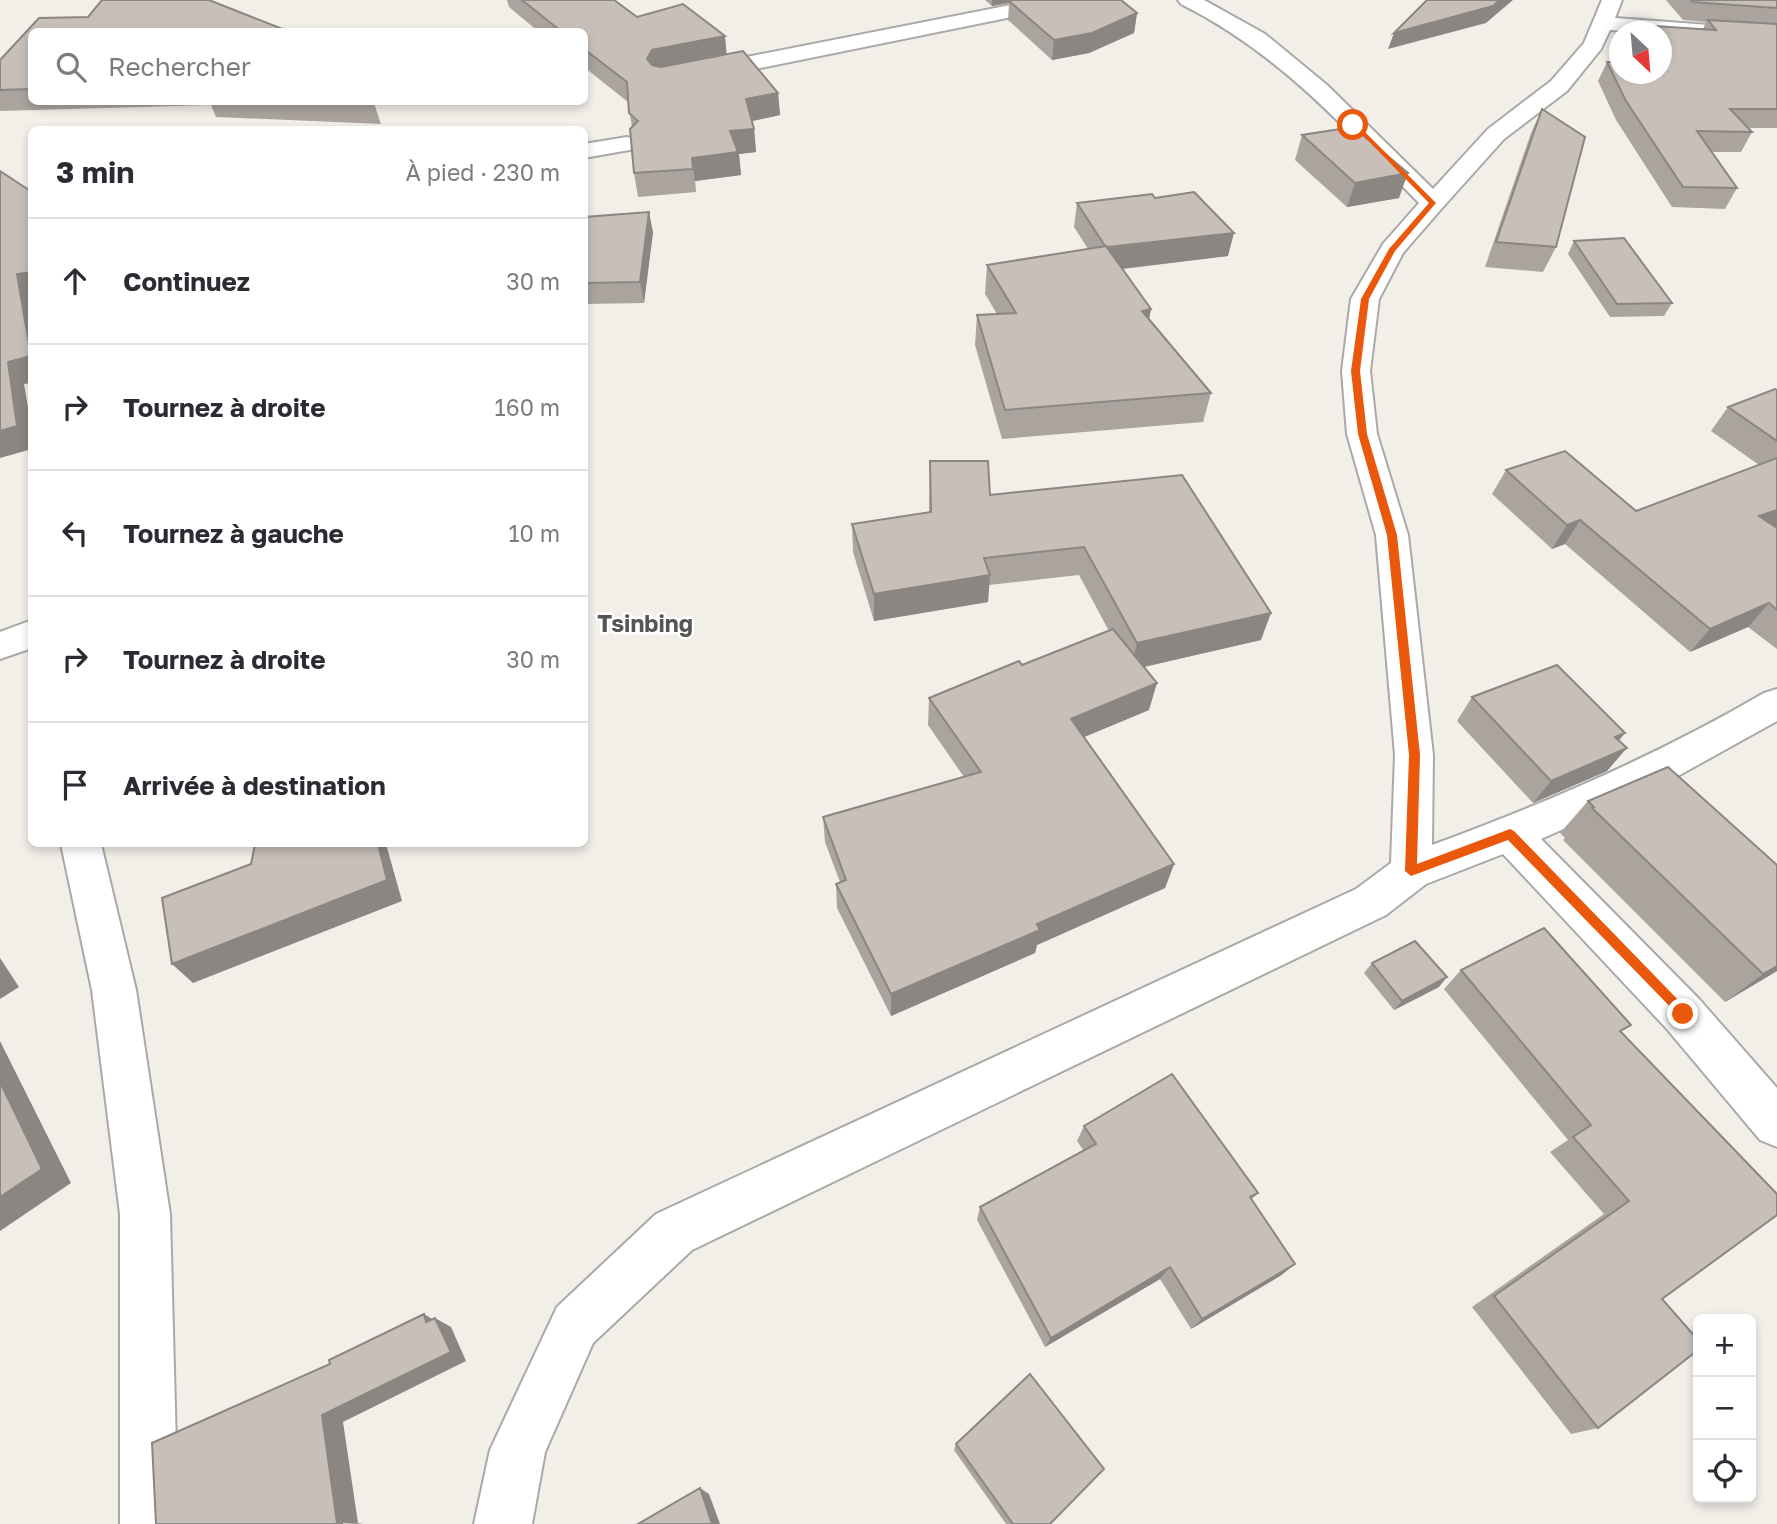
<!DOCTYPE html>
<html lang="fr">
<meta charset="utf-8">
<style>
:root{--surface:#fff;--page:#f7f7f7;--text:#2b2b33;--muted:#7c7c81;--line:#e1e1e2}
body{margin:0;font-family:"Golos Text",sans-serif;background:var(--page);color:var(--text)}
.controls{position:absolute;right:21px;bottom:21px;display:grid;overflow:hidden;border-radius:10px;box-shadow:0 4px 10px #0003}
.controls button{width:63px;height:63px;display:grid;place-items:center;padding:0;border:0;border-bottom:2px solid var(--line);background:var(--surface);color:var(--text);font:35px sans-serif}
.compass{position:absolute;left:1609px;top:21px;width:63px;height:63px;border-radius:50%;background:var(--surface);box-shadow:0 4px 10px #0003;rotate:154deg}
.stop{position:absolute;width:21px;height:21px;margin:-16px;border:5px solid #ea580c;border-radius:50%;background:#fff}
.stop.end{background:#ea580c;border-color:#fff;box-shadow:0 2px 7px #0008}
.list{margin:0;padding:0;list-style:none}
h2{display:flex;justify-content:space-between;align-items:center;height:91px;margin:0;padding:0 28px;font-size:30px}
h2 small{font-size:23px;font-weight:400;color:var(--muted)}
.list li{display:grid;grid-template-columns:46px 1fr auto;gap:21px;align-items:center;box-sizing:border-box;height:126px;padding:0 28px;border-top:2px solid var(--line)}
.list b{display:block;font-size:26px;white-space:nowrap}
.list em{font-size:23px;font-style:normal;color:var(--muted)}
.icon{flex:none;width:38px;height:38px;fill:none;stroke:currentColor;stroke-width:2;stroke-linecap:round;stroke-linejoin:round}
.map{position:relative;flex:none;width:1777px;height:1524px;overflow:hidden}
.search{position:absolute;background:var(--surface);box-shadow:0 4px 10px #0003;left:28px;top:28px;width:560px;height:77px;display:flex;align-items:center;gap:18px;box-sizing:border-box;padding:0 24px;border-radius:10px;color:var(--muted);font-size:26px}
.panel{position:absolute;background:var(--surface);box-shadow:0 4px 10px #0003;left:28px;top:126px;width:560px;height:721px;border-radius:10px}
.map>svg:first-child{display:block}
</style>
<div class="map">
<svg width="1777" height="1524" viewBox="0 0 1777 1524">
<rect width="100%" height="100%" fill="#f2efe9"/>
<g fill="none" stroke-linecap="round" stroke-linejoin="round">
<g stroke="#a9a9a9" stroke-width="4">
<g id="minor">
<path d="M1036,0H1076L1073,4L1066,6L701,80L693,78L690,73L693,68L701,66Z"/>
<path d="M1178,0H1204L1265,34L1327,85L1433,189L1488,129L1551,81L1584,43L1602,0H1622L1615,18L1777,30V42L1610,30L1601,49L1567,91L1504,139L1442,208L1403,253L1379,299L1370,371L1377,434L1408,535L1433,755L1432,845C1547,803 1658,755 1764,693L1777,689V721L1658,787L1541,839L1699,999L1777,1088V1147L1760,1140L1667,1029L1503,854L1426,884L1386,915L692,1250L593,1343L545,1452L532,1524H474L490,1450L557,1307L656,1214L1356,889L1391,863L1395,755L1376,535L1347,434L1342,371L1351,299L1383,244L1419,203C1344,127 1279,53 1181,4Z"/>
<path d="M627,137L635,139L639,144L635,149L584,158V144Z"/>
<path d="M32,620V648L0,659V632Z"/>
<path d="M61,844H101L136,990L170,1214L178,1524H120V1214L92,990Z"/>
</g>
</g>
<use href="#minor" fill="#fff" fill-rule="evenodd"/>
</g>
<g fill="#aba49e">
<path d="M102,0H209L290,32H32V102H372L374,103L381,124L216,117L211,105L0,111V60L39,18L88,17Z"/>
<path d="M507,0H614L637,17L727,54L778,93L780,115L752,121L754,129L756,152L739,154L741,175L695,181L696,192L638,197L634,173L632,127L628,102L584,67V32H539L509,7Z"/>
<path d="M985,0H1121L1137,13L1134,33L1089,53L1052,60L1008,20L1009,3L992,6Z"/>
<path d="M1666,0H1777V128H1749L1752,132L1741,152H1711L1737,188L1725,209L1672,207L1616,120L1598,81L1607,62L1662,74V32H1637L1640,25L1703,29L1706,22L1683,20Z"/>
<path d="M1542,109L1556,247L1543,272L1485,267L1531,133Z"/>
<path d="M1302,135L1399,198L1347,207L1295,160Z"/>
<path d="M1155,198L1228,256L1123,269L1151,309L1149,319L1211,393L1203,422L1002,439L975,345L977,315L997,314L985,294L987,265L1088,249L1074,227L1077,203Z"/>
<path d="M584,217L653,232L644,303L584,304Z"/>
<path d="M1574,241L1672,303L1664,316L1610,317L1568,254Z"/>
<path d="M1777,390V527H1776L1777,528V649L1748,627L1690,652L1565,544L1552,549L1492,494L1506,470L1636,511L1759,465L1711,431L1728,407Z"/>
<path d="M930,461L990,495L1261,640L1144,667L1149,710L1084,737L1174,864L1165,888L1037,945L1035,953L891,1016L837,908L836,884L840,882L825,842L823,817L964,777L928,725L929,698L1022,665L1109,631L1079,575L989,585L988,602L874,621L853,552L852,524L929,512Z"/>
<path d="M1472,697L1625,733L1619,740L1607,771L1533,803L1457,721Z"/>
<path d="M1588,801L1777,865V971L1725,1002L1563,840L1565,838L1560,833Z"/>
<path d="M1372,963L1439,987L1394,1010L1364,973Z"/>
<path d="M1461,970L1621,1032L1662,1299L1598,1428L1571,1434L1472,1307L1604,1214L1550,1152L1568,1140L1444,989Z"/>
<path d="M1084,1126L1258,1193L1251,1200L1295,1264L1280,1276L1191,1329L1160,1279L1045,1347L977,1220L980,1207L1083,1150L1077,1141Z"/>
<path d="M956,1444L1050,1524H1006L954,1450Z"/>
</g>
<g fill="#8b8681">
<path d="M992,0H1023L1009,1V3L992,6Z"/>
<path d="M1500,0H1513L1486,23L1388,49L1394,33Z"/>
<path d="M1137,13L1134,33L1089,53L1052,60L1054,40Z"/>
<path d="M725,36L727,58L651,81L647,59L652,50Z"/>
<path d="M778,93L780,115L748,122L746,99Z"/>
<path d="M754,129L756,152L739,154L741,175L695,181L696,192L692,158L730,131Z"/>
<path d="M1408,173L1399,198L1347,207L1355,183Z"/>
<path d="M649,212L653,232L644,303L640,282Z"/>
<path d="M1234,233L1228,256L1102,271L1106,248Z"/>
<path d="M32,272V383L24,384L32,431V449L0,458V431L8,362L17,274Z"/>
<path d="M1151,309L1145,339L1142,311Z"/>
<path d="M1777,510V527L1740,540L1759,516Z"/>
<path d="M1580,520L1565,544L1552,549L1567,525Z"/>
<path d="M990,575L988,602L874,621V594Z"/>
<path d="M1769,603L1748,627L1690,652L1710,629Z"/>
<path d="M1271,613L1261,640L1130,670L1137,643Z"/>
<path d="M1157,683L1149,710L1065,745L1071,719Z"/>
<path d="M1625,733L1606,756L1615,737Z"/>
<path d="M1627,748L1607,771L1533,803L1551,781Z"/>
<path d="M378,844H386L402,901L193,983L172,964Z"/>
<path d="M1174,864L1165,888L1037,945L1035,953L891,1016V994L1037,924Z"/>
<path d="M0,958L19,987L0,999Z"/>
<path d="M1777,966V971L1725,1002L1763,974Z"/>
<path d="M1447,977L1439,987L1394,1010L1402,1001Z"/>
<path d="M0,1041L71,1183L0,1231Z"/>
<path d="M1295,1264L1280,1276L1191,1329L1202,1319Z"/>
<path d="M1170,1267L1160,1279L1045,1347L1051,1338Z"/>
<path d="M424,1314L437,1322L435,1318L451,1327L466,1361L343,1422L358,1523L363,1524L337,1523L322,1415L426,1322Z"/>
<path d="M700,1488L709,1494L720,1524H712Z"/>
</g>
<g fill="#c7bfb8" stroke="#8b8681" stroke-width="2">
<path d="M102,0H209L290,32H32V89L0,90V60L39,18L88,17Z"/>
<path d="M522,0H614L637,17L683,4L725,36L652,50L647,59L652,65L661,67L743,51L778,93L746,99L754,129L730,131L738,152L692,158L693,169L634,173L630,129L638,121L629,113L627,82L584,49V32H562Z"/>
<path d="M1013,0H1121L1137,13L1092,33L1054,40L1009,1Z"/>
<path d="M1427,0H1500L1493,6L1394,33Z"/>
<path d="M1691,0H1777V8L1692,2Z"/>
<path d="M1708,20L1777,24V109H1730L1752,132L1697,131L1737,188L1683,187L1626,101L1607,62H1620V74H1662V32H1644L1640,25L1716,30Z"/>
<path d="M336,102H372L374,103Z"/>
<path d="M1542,109L1585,137L1556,247L1496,242Z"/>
<path d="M1353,127L1408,173L1355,183L1302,135Z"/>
<path d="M0,171L32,192V272L17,274L31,356L8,362L17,426L0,431Z"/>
<path d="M1194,192L1234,233L1108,247L1106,246H1105L1077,203L1152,194L1155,198Z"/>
<path d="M649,212L640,282L584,283V217Z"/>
<path d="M1624,238L1672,303L1617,304L1574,241Z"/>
<path d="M1106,246L1151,309L1142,311L1211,393L1005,410L977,315L1016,313L987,265Z"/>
<path d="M1775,389L1777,390V441L1728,407Z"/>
<path d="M1565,451L1636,511L1777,458V510L1759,516L1777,528V610L1769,603L1710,629L1580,520L1567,525L1506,470Z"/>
<path d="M930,461H988L990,495L1182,475L1271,613L1137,643L1084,547L984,558L990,575L874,594L852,524L931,512Z"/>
<path d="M1113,629L1157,683L1071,719L1174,864L1037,924L1040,930L891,994L836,884L846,880L823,817L981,772L929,698L1019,661L1022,665Z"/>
<path d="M1557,665L1625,733L1615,737L1627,748L1551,781L1472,697Z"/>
<path d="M1668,767L1777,865V966L1763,974L1592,808L1594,807L1588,801Z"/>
<path d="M255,844H378L387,880L172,964L162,898L251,864Z"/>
<path d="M1544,928L1631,1025L1620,1031L1777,1194V1215L1662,1299L1698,1340V1350L1598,1428L1494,1296L1629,1201L1573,1137L1591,1125L1461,970Z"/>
<path d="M1415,941L1447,977L1402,1001L1372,963Z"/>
<path d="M1172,1074L1258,1193L1250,1197L1295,1264L1202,1319L1170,1267L1051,1338L980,1207L1096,1144L1084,1126Z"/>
<path d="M0,1082L42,1169L0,1197Z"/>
<path d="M424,1314L426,1322L435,1318L451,1352L322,1415L337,1523L342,1521V1524H156L152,1443L330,1364L329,1360Z"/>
<path d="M1030,1374L1104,1469L1050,1524H1013L956,1444Z"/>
<path d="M700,1488L712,1524H638Z"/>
</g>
<path fill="#ea580c" d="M1351,123H1356L1436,203L1395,251L1369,299L1360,371L1367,434L1397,535L1420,755L1417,864L1510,829L1514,831L1687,1009L1689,1014L1683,1020L1508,840L1411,876L1405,871L1409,755L1387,535L1358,434L1351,371L1361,299L1389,249L1429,203Z"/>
<g text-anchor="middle" stroke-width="5" stroke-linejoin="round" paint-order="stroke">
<g font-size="23" font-weight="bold" fill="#555" stroke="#fff">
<text x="645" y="632">Tsinbing</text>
</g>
</g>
</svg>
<div class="controls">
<button>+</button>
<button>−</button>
<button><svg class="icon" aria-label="locate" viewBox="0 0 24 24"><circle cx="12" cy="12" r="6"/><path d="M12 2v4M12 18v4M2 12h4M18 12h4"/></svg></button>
</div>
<svg class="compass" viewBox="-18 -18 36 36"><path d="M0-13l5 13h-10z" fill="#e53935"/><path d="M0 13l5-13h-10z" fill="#7c7c81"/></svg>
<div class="stop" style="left:1353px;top:125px"></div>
<div class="stop end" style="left:1683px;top:1014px"></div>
<div class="search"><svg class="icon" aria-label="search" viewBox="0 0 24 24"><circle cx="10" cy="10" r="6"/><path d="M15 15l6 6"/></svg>Rechercher</div>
<section class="panel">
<h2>3 min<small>À pied · 230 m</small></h2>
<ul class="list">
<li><svg class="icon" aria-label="ahead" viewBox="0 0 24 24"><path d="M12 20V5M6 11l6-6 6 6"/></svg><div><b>Continuez</b></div><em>30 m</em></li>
<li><svg class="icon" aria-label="right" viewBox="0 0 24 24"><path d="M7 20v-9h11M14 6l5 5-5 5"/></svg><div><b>Tournez à droite</b></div><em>160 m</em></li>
<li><svg class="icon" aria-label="left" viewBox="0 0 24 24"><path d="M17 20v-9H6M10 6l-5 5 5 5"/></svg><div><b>Tournez à gauche</b></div><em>10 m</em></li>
<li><svg class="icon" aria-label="right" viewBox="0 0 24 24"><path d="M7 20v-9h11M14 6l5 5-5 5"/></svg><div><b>Tournez à droite</b></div><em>30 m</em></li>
<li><svg class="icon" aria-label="arrive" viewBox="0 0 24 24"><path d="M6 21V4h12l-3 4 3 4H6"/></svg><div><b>Arrivée à destination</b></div></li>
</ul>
</section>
</div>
